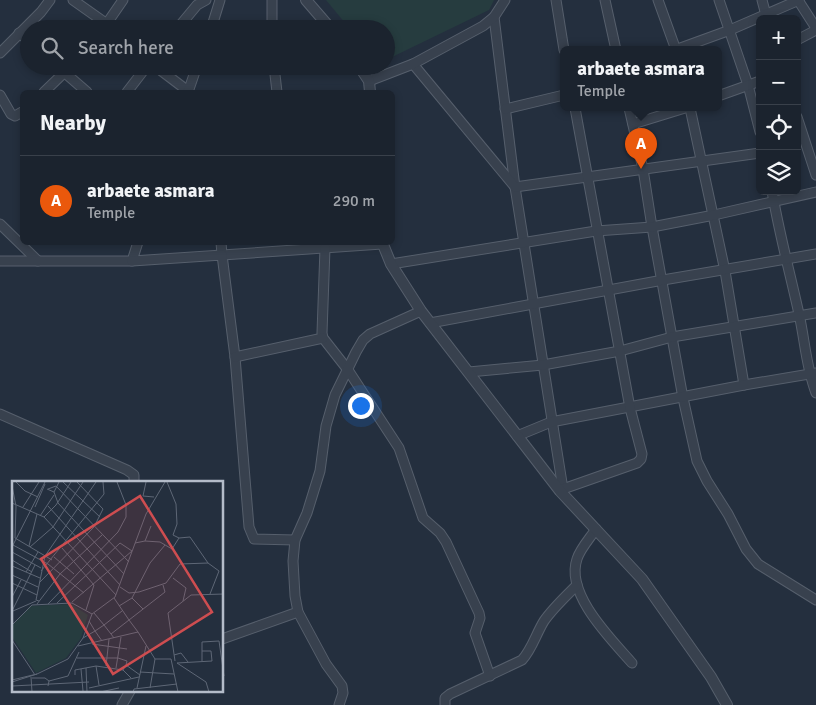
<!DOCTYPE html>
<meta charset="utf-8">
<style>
:root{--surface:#1b232e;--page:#242b36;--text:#f1f3f6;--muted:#a0a4aa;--line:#39404a;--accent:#ea580c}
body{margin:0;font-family:Signika,sans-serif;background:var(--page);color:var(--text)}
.controls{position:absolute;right:15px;top:15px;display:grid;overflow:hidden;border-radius:8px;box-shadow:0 2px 8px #0003}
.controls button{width:45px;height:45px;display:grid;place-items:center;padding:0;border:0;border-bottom:1px solid var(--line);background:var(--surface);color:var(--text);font:25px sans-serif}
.you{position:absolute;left:360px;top:405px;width:18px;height:18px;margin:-12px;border:4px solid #fff;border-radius:50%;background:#1a73e8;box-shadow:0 0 0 8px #1a73e833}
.badge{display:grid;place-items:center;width:32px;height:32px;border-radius:50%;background:var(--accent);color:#fff;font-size:16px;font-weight:700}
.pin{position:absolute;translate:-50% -41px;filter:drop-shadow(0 1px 2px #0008)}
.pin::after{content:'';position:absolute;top:26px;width:18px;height:15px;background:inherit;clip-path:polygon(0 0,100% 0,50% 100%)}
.popup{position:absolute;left:560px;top:46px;width:162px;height:65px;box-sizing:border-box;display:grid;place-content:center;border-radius:8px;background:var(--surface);filter:drop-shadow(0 1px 4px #0005);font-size:16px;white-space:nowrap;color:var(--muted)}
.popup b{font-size:19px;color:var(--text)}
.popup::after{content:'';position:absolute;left:50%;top:100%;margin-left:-10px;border:10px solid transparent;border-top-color:var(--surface)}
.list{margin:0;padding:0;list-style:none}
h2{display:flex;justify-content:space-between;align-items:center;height:65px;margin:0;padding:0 20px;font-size:21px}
h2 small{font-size:16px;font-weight:400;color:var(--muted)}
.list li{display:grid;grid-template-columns:32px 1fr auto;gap:15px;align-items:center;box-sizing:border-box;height:90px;padding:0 20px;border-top:1px solid var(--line)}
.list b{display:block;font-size:19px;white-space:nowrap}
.list p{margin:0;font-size:16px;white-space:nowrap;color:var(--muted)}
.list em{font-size:16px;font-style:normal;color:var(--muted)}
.icon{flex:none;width:28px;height:28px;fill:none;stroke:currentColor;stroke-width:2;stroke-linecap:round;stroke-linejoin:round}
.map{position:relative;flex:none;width:816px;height:705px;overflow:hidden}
.search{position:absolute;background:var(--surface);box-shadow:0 2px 8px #0003;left:20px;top:20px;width:375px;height:55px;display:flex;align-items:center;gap:12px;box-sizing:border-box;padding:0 18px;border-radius:28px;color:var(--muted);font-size:19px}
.panel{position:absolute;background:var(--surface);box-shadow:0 2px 8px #0003;left:20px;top:90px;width:375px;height:155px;border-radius:8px}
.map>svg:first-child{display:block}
</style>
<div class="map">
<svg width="816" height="705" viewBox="0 0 816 705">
<rect width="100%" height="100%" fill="#242f3e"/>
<path fill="#263c3f" d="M326,0H494L489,10L386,60V29H350Z"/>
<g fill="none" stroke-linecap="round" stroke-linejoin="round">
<g stroke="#565f6c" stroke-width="11">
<g id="minor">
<path d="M73,0L114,29"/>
<path d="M272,0V29"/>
<path d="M556,0L564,50"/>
<path d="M605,0L616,50"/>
<path d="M658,0L676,50"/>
<path d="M719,0L748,85L760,132"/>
<path d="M762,0L767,19"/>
<path d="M798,0L816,28"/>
<path d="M494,17L515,187L563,489L560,491"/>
<path d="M103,29L123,0"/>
<path d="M177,29L197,5L206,0"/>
<path d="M211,29L220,0"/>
<path d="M19,33L29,41"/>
<path d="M797,40L816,30"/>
<path d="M675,50L730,30L799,0"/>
<path d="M0,53L41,12L50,0"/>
<path d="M413,64L515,187L760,153"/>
<path d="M57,66L87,92"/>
<path d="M155,66L188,91"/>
<path d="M274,66L277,92"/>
<path d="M369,81L413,64L483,26L494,17L505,0"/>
<path d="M44,92L71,66"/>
<path d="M127,92L147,66"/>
<path d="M188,92L197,66"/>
<path d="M0,95L11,114L15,116L22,112"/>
<path d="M718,96L760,81"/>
<path d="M629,108L643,169L652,227L683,398L697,461L707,481L728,514L746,549L758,564L816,600"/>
<path d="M690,108L725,271L744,385"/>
<path d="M505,109L564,95"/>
<path d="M797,117L816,175"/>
<path d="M633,124L685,108"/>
<path d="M772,191C779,233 790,273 799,314C805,341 806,367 816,393"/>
<path d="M0,224L38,261"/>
<path d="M221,242L222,255L382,244"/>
<path d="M325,248L322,333L323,338L348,370L399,448L423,518L440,533L446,542L479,613L480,618L475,633L490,676"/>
<path d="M0,261H132L138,242"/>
<path d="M132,261L222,255L235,357L249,527L254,539L295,540"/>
<path d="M391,264L596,231L652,227L714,215L816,192"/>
<path d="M430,323L663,280L816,254"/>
<path d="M235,357L323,338"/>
<path d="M469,372L543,365L620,351L672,337L816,313"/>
<path d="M0,414L127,470L134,475V482"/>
<path d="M517,436L551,422L744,385L816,373"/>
<path d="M563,489L637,463L641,459L642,454L630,408L575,108"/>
<path d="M596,529C590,538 580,549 577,559C565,594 611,639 632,663"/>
<path d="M222,639L298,612"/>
<path d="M122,705L130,691"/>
<path d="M339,705L343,693L342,686L326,664L298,612L295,596L293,561L295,540L307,513L320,471L326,426L335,395L356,352L363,340L370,334L421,311"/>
<path d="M445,705V698L450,694L522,660C532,649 536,634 544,621C553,608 565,597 577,585"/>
</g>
</g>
<g stroke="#565f6c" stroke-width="12">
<g id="tertiary">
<path d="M306,0L331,29"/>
<path d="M359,66L369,81L370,92"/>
<path d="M382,242L391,264L421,311L560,491L642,579L711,677L727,705"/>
</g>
</g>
<use href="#minor" stroke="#38414e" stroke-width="9"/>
<use href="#tertiary" stroke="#38414e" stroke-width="10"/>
</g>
<g transform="translate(12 481)">
<rect width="211" height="211" fill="#242f3e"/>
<path d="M59,123L76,134L69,157L54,177L24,192L0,156V145L18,125Z" fill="#263c3f"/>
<path fill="none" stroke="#5e6776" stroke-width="1" d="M4,1L13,10L26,16M51,1L88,36M134,1L131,15L142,16M0,5L4,25L3,57L40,79M35,8L42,11L47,1M36,8L44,5L117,81M42,11L46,22L112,93M0,22L32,36L104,114M36,25L108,104M11,26L27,1M23,26L33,3M28,35L42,14M32,36L44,24L59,1M167,57L178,56L196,82L207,90L198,113M133,60L148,61L160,68L167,57L161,54L165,43L164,23L155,1M123,62L133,60L139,45M1,64L36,83L72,112M17,65L25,33M0,66L33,1M18,66L41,46L71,1M50,67L82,104L74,129M0,71L29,87M42,76L62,93M0,79L20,91M0,85L28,97M29,90L92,13L91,1M14,91L26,71M0,94L26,106M161,97L174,107L171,120M0,102L25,114M27,102L82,46L91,28L65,1M108,106L117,112L127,111L154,102L168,83L196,82M0,116L9,99M102,117L117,139L99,153L102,157M120,117L131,128M27,120L24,119L33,75L84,1M60,121L120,70M45,122L108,62L120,70M25,123L48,93L90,54M36,123L106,51L114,36V24L105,1M107,125L120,117L138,82L153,64M0,130L23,84M1,130L24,120M77,140L83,150L92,144L82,132M0,144L20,124L60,122L80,133M126,151L117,139L153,111L151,104M99,153L92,144L110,130M71,157L83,150L90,160M0,159L23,194M80,163L115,168M66,165L126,151L143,178H159L166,211M162,174L169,172L176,181M65,177H106L115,180L114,184M163,180L156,132L179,114L212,113M190,180V161L207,160L212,195M165,182L200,180L199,170H190M165,182L194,201L197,211M84,185L87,204M94,185L97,158M74,187L75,211M104,187L109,156M69,188L71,210M111,189L114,184L128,194M128,191L162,193M25,193L56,178L71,157L80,133L103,116L134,33L153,1M63,194V189L84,185L111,189L119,197M19,196L20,211M20,197H33L37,200M0,199L25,193L0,201M0,205L77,201M36,205L37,200L56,195L67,171M77,207L127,196M125,207L134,165M138,207L143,178M88,211L107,207M121,211L122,208L165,203"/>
<path fill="#ce4d50" fill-opacity="0.15" stroke="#ce4d50" stroke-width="2.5" d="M128,15L200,131L101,193L29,78Z"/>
<rect width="211" height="211" fill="none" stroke="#b4bcc9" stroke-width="2.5"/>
</g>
</svg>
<div class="controls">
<button>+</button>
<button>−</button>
<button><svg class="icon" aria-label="locate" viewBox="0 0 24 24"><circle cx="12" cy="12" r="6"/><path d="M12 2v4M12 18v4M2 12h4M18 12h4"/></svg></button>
<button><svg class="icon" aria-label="layers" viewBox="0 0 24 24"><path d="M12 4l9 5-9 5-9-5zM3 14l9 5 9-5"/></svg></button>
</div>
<div class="you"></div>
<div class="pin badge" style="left:641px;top:169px">A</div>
<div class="popup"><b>arbaete asmara</b>Temple</div>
<div class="search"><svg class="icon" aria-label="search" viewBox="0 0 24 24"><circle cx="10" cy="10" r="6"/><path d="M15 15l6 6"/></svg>Search here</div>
<section class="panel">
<h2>Nearby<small></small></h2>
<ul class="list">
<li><span class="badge">A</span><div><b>arbaete asmara</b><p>Temple</p></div><em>290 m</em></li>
</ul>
</section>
</div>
